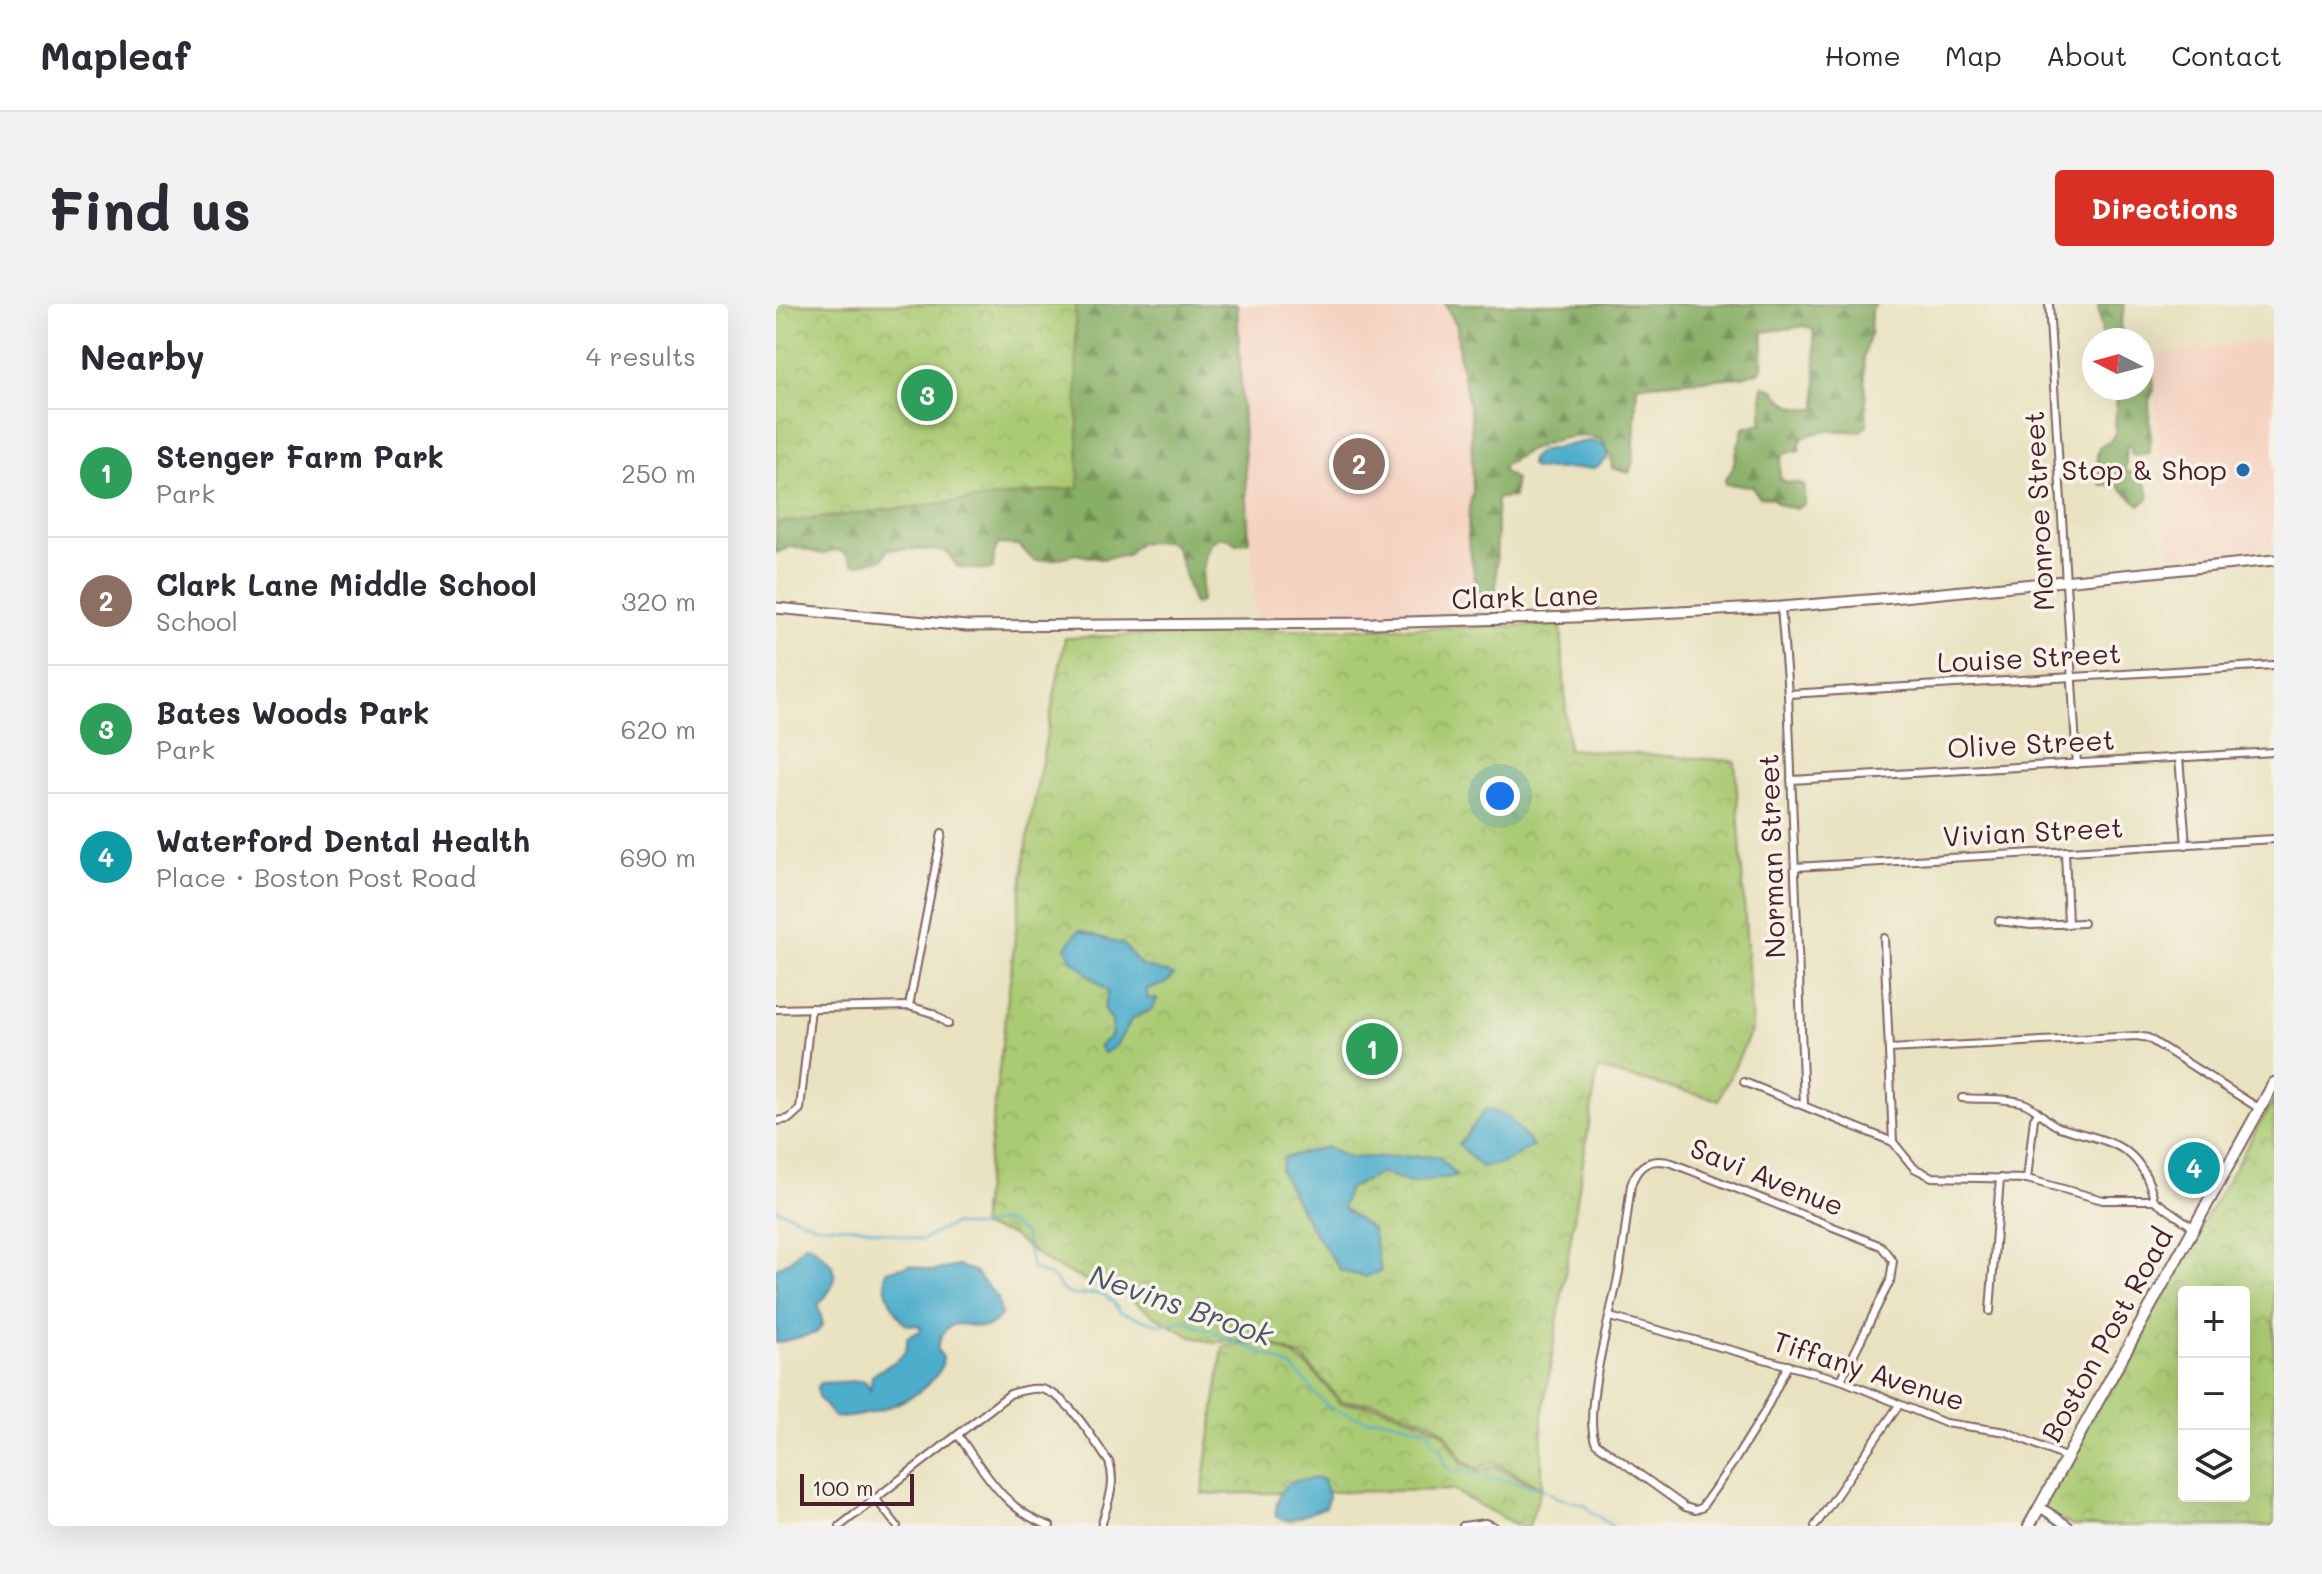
<!DOCTYPE html>
<meta charset="utf-8">
<style>
:root{--surface:#fff;--page:#f2f2f3;--text:#2b2b33;--muted:#7c7c81;--line:#e1e1e2;--accent:#d93025}
body{margin:0;font-family:Mali,sans-serif;background:var(--page);color:var(--text)}
.controls{position:absolute;right:24px;bottom:24px;display:grid;overflow:hidden;border-radius:8px;box-shadow:0 8px 32px #0002}
.controls button{width:72px;height:72px;display:grid;place-items:center;padding:0;border:0;border-bottom:2px solid var(--line);background:var(--surface);color:var(--text);font:40px sans-serif}
.compass{position:absolute;left:1306px;top:24px;width:72px;height:72px;border-radius:50%;background:var(--surface);box-shadow:0 8px 32px #0002;rotate:276deg}
.scale{position:absolute;left:24px;bottom:20px;width:114px;box-sizing:border-box;padding-left:8px;border:4px solid #4a1f2b;border-top:0;font-size:22px;line-height:28px;white-space:nowrap;color:#4a1f2b;-webkit-text-stroke:6px #f7f3e8;paint-order:stroke}
.you{position:absolute;left:724px;top:492px;width:28px;height:28px;margin:-20px;border:6px solid #fff;border-radius:50%;background:#1a73e8;box-shadow:0 0 0 12px #1a73e833}
.badge{display:grid;place-items:center;width:52px;height:52px;border-radius:50%;background:var(--accent);color:#fff;font-size:26px;font-weight:700}
.pin{position:absolute;translate:-50% -50%;border:4px solid #fff;box-shadow:0 2px 8px #0006}
.list{margin:0;padding:0;list-style:none}
h2{display:flex;justify-content:space-between;align-items:center;height:104px;margin:0;padding:0 32px;font-size:34px}
h2 small{font-size:26px;font-weight:400;color:var(--muted)}
.list li{display:grid;grid-template-columns:52px 1fr auto;gap:24px;align-items:center;box-sizing:border-box;height:128px;padding:0 32px;border-top:2px solid var(--line)}
.list b{display:block;font-size:30px;white-space:nowrap}
.list p{margin:0;font-size:26px;white-space:nowrap;color:var(--muted)}
.list em{font-size:26px;font-style:normal;color:var(--muted)}
.icon{flex:none;width:44px;height:44px;fill:none;stroke:currentColor;stroke-width:2;stroke-linecap:round;stroke-linejoin:round}
.map{position:relative;flex:none;width:1498px;height:1222px;overflow:hidden;border-radius:8px}
header{display:flex;align-items:center;gap:48px;box-sizing:border-box;height:112px;padding:0 40px;background:var(--surface);border-bottom:2px solid var(--line)}
header strong{font-size:38px}
nav{display:flex;gap:44px;margin-inline-start:auto;font-size:28px}
.intro{display:flex;align-items:center;justify-content:space-between;box-sizing:border-box;height:192px;padding:0 48px}
h1{margin:0;font-size:56px}
.button{padding:20px 36px;border-radius:8px;background:var(--accent);color:#fff;font-size:28px;font-weight:700}
main{display:flex;gap:48px;padding:0 48px}
aside{flex:1;background:var(--surface);border-radius:8px;box-shadow:0 8px 32px #0002}
.map>svg:first-child{display:block}
</style>
<header>
<strong>Mapleaf</strong>
<nav><a>Home</a><a>Map</a><a>About</a><a>Contact</a></nav>
</header>
<div class="intro"><h1>Find us</h1><a class="button">Directions</a></div>
<main>
<aside>
<h2>Nearby<small>4 results</small></h2>
<ul class="list">
<li><span class="badge" style="background:#2e9e5b">1</span><div><b>Stenger Farm Park</b><p>Park</p></div><em>250 m</em></li>
<li><span class="badge" style="background:#8d6e63">2</span><div><b>Clark Lane Middle School</b><p>School</p></div><em>320 m</em></li>
<li><span class="badge" style="background:#2e9e5b">3</span><div><b>Bates Woods Park</b><p>Park</p></div><em>620 m</em></li>
<li><span class="badge" style="background:#0f9aa8">4</span><div><b>Waterford Dental Health</b><p>Place · Boston Post Road</p></div><em>690 m</em></li>
</ul>
</aside>
<div class="map">
<svg width="1498" height="1222" viewBox="0 0 1498 1222">
<defs>
<pattern id="forest-firs" width="22" height="20" patternUnits="userSpaceOnUse" patternTransform="scale(2)"><rect width="22" height="20" fill="#87af65"/><path d="M5 1l3.5 6h-7zM16 11l3.5 6h-7z" fill="#708e53"/></pattern>
<pattern id="park-crowns" width="20" height="18" patternUnits="userSpaceOnUse" patternTransform="scale(2)"><rect width="20" height="18" fill="#aacb73"/><path d="M2 6a3 3 0 1 1 6 0M12 15a3 3 0 1 1 6 0" fill="none" stroke="#94ae64"/></pattern>
</defs>
<rect width="100%" height="100%" fill="#f7f3e8"/>
<filter id="ink" filterUnits="userSpaceOnUse"><feTurbulence type="fractalNoise" baseFrequency=".0125" numOctaves="2"/><feDisplacementMap in="SourceGraphic" scale="16" xChannelSelector="R" yChannelSelector="G"/><feConvolveMatrix kernelMatrix="1 2 1 2 8 2 1 2 1" color-interpolation-filters="sRGB"/></filter>
<filter id="wash" filterUnits="userSpaceOnUse"><feTurbulence type="fractalNoise" baseFrequency=".006" numOctaves="4" result="noise"/><feDisplacementMap in="SourceGraphic" scale="32" xChannelSelector="R" yChannelSelector="G"/><feGaussianBlur stdDeviation="1.8" result="paint"/><feColorMatrix in="noise" values="0 0 0 0 0 0 0 0 0 0 0 0 0 0 0 0 0 1.4 0 .05"/><feComposite in="paint" operator="in"/></filter>
<g filter="url(#wash)">
<rect width="100%" height="100%" fill="#e9e2c0"/>
<g fill="#f5d3c1">
<path d="M461,0H669L681,22L683,52L695,113L697,187L693,205L692,234L700,280L699,299L718,303V307L479,314Z"/>
<path d="M1498,35V244L1394,253L1375,51Z"/>
</g>
<g fill="url(#forest-firs)" stroke="#686748" stroke-width="2">
<path d="M20,0H461L473,237L461,240C425,213 426,279 425,298L418,300C412,289 404,244 395,239C389,235 370,240 362,239L351,251L325,255L300,250L279,255L258,257L243,241L222,240L218,249L217,265L208,266L182,263C178,259 175,251 170,248C166,246 118,244 112,245L107,255L78,261L69,249L61,246L46,250L16,242L0,249V138Z"/>
<path d="M669,0H1100L1095,6L1094,32L1088,52L1091,121L1084,128C1069,126 1036,125 1025,136L1023,146L1007,150L1004,160V175C1011,181 1021,176 1028,181V200L1020,205L1003,200L996,194L983,193L976,182L950,180L949,176L956,166L967,124L986,119V82L998,85C1005,100 1024,106 1041,105C1042,98 1038,29 1037,25L1029,22L987,28L986,62L984,67L966,73L861,81L857,157L853,169L836,164L835,152L826,136C796,124 752,144 727,162V167L739,175L738,193L722,194L721,196L720,298L716,304H700V280L692,234L693,205L697,187L695,113L683,52L681,22Z"/>
<path d="M1322,0H1348C1348,17 1342,15 1347,36H1327Z"/>
<path d="M1366,45L1375,51L1378,86L1373,97L1375,134L1373,149L1356,151L1354,140L1351,141L1349,168C1363,168 1374,180 1372,195L1364,201L1341,181H1325L1321,153L1323,143L1335,136L1339,129L1341,84H1366Z"/>
</g>
<g fill="url(#park-crowns)" stroke="#7a754f" stroke-width="2" fill-rule="evenodd">
<path d="M0,0H299L303,183L0,219Z"/>
<path d="M785,321L792,445L959,457L976,725L943,796L822,765L766,1114V1184L718,1158L701,1165L687,1157L669,1128L655,1118L601,1099L565,1097L527,1054L492,1038H434L414,1032L388,1018L346,989L317,980L272,959L234,930L204,923L250,542L289,334L462,327Z"/>
<path d="M1498,795V1222H1296L1264,1203ZM1408,988H1468V1192H1408Z"/>
<path d="M476,1038C521,1044 536,1065 564,1099L601,1102L652,1120L667,1128L686,1159L703,1168L719,1162L765,1185L753,1222H742L676,1186L426,1190L447,1043Z"/>
</g>
<g fill="#4daecc" stroke="#4c667c" stroke-width="2">
<path d="M812,137L826,139L832,148L831,155L819,164L760,165L754,162L755,154L764,147Z"/>
<path d="M303,626L348,641L364,661L398,671L389,680L371,685V695H381L377,705L356,715L339,743L328,749L323,742L336,731V718L328,704L332,688L294,654L290,643Z"/>
<path d="M710,805L731,812L757,842L728,859L705,863L683,841Z"/>
<path d="M551,843L572,854L662,852L681,872L634,879L606,869L572,885L566,904L596,925L605,967L589,973L565,967L534,922L504,866L509,853Z"/>
<path d="M29,940C38,941 38,944 45,950C68,968 59,983 42,1001L47,1021L40,1029L0,1039V964L16,955Z"/>
<path d="M134,961L156,967L182,962L198,967L222,994L225,1011C205,1044 174,993 161,1045L167,1054C165,1090 89,1117 58,1113L42,1093L41,1083L44,1079L85,1077L90,1078L94,1086L96,1072C110,1060 134,1057 131,1033L145,1027L144,1022L129,1020C118,1006 105,985 110,967Z"/>
<path d="M541,1174L547,1176L552,1192L550,1203L513,1217L500,1213C499,1203 503,1183 514,1179C522,1175 533,1176 541,1174Z"/>
</g>
<g fill="none" stroke-linecap="round" stroke-linejoin="round">
<path stroke="#4daecc" stroke-width="2" d="M0,905L40,921L83,923L145,936L178,920L199,923L228,917L249,930L256,965C263,968 274,971 280,976C282,979 284,984 288,987C309,1001 321,972 344,1008L384,1021L408,1017L483,1047L517,1064L552,1103L591,1116L603,1114L650,1125L666,1149L668,1161L677,1167L690,1168L769,1185L780,1193L809,1201L816,1208L836,1222"/>
</g>
</g>
<g filter="url(#ink)">
<g fill="none" stroke-linecap="round" stroke-linejoin="round">
<g stroke="#82635f" stroke-width="10">
<g id="minor">
<path d="M1273,0L1301,460"/>
<path d="M1005,303L1012,390L1028,801"/>
<path d="M1012,390L1498,361"/>
<path d="M1403,453L1410,541"/>
<path d="M1015,476L1498,448"/>
<path d="M1289,547L1292,620"/>
<path d="M1019,563L1498,535"/>
<path d="M1223,617L1255,621L1307,619"/>
<path d="M1108,634L1117,838"/>
<path d="M133,702L166,529"/>
<path d="M0,705L133,702L156,709L172,720"/>
<path d="M1113,745L1361,732L1372,734L1484,805"/>
<path d="M968,778L1117,838L1138,864L1156,873L1251,875L1327,896H1378L1418,924"/>
<path d="M1186,794C1205,796 1229,793 1247,799C1261,803 1269,818 1283,823C1330,838 1365,837 1378,896"/>
<path d="M0,817L13,815L24,805L35,704"/>
<path d="M1251,875L1258,814L1262,810"/>
<path d="M1214,1007L1224,874"/>
<path d="M834,1013L1065,1076L1169,1119L1231,1128L1291,1154"/>
<path d="M1012,1061L988,1109L959,1156L925,1204L919,1206L909,1203L820,1139C805,1111 837,1003 843,968C848,939 851,910 855,881C862,860 875,853 896,859L1105,942L1117,957L1114,977L1065,1076"/>
<path d="M182,1131C208,1167 230,1208 274,1222"/>
<path d="M100,1195L121,1222"/>
<path d="M64,1222L234,1090C244,1087 254,1084 265,1085C293,1091 317,1136 333,1158C341,1180 331,1201 325,1222"/>
<path d="M687,1222L709,1219L717,1222"/>
<path d="M1039,1222L1123,1101"/>
</g>
</g>
<g stroke="#82635f" stroke-width="12">
<path id="tertiary" d="M1264,1203L1292,1222"/>
</g>
<g stroke="#82635f" stroke-width="13">
<path id="secondary" d="M0,304L191,322L597,319L799,313L1005,303L1116,294L1498,256"/>
</g>
<g stroke="#82635f" stroke-width="14">
<path id="primary" d="M1253,1222L1498,779"/>
</g>
<use href="#minor" stroke="#fff" stroke-width="6"/>
<use href="#tertiary" stroke="#fff" stroke-width="8"/>
<use href="#secondary" stroke="#fff" stroke-width="9"/>
<use href="#primary" stroke="#fff" stroke-width="10"/>
</g>
</g>
<circle fill="#1f6fb2" stroke="#f7f3e8" stroke-width="3" cx="1467" cy="166" r="8"/>
<g text-anchor="middle" stroke-width="7" stroke-linejoin="round" paint-order="stroke">
<g font-size="28" fill="#4a1f2b" stroke="#f7f3e8" text-anchor="end">
<text x="1451" y="176">Stop &amp; Shop</text>
</g>
<g font-size="28" fill="#4a1f2b" stroke="#f7f3e8">
<text transform="translate(1263 207) rotate(-93)" y="10">Monroe Street</text>
<text transform="translate(749 293) rotate(-2)" y="10">Clark Lane</text>
<text transform="translate(1253 354) rotate(-3)" y="10">Louise Street</text>
<text transform="translate(1255 440) rotate(-3)" y="10">Olive Street</text>
<text transform="translate(1257 528) rotate(-3)" y="10">Vivian Street</text>
<text transform="translate(996 552) rotate(-92)" y="10">Norman Street</text>
<text transform="translate(991 873) rotate(22)" y="10">Savi Avenue</text>
<text transform="translate(1331 1031) rotate(-61)" y="10">Boston Post Road</text>
<text transform="translate(1093 1067) rotate(18)" y="10">Tiffany Avenue</text>
</g>
<g font-size="30" font-style="italic" fill="#4b586b" stroke="#f7f3e8">
<text transform="translate(405 1002) rotate(19)" y="10">Nevins Brook</text>
</g>
</g>
</svg>
<div class="controls">
<button>+</button>
<button>−</button>
<button><svg class="icon" aria-label="layers" viewBox="0 0 24 24"><path d="M12 4l9 5-9 5-9-5zM3 14l9 5 9-5"/></svg></button>
</div>
<svg class="compass" viewBox="-18 -18 36 36"><path d="M0-13l5 13h-10z" fill="#e53935"/><path d="M0 13l5-13h-10z" fill="#7c7c81"/></svg>
<div class="scale">100 m</div>
<div class="you"></div>
<div class="pin badge" style="left:596px;top:745px;background:#2e9e5b">1</div>
<div class="pin badge" style="left:583px;top:160px;background:#8d6e63">2</div>
<div class="pin badge" style="left:151px;top:91px;background:#2e9e5b">3</div>
<div class="pin badge" style="left:1418px;top:864px;background:#0f9aa8">4</div>
</div>
</main>
